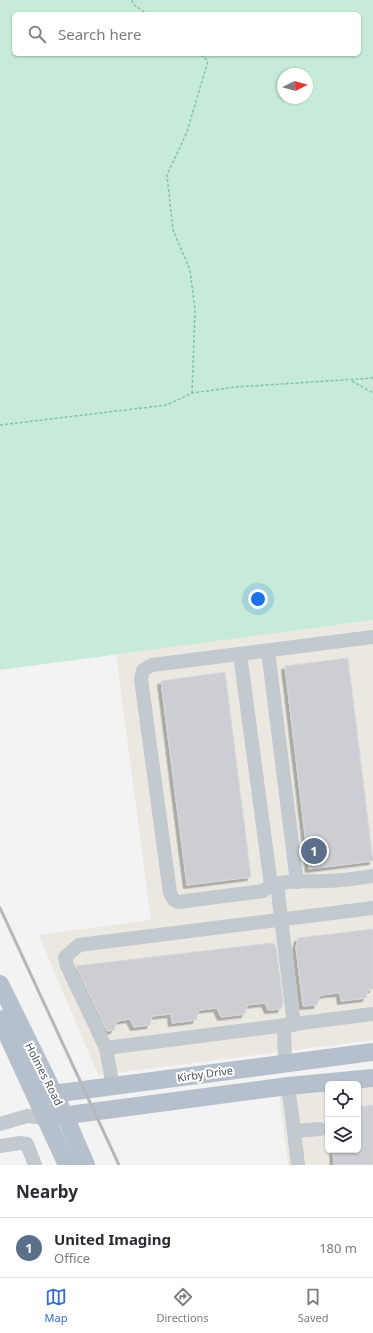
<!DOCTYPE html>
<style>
:root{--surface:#fff;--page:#f7f7f7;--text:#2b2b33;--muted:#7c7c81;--line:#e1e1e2;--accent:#316ccf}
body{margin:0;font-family:"Noto Sans",sans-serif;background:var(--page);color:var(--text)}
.controls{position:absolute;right:12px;bottom:12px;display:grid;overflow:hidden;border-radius:6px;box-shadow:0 1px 3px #0004}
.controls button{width:36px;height:36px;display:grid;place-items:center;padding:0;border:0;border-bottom:1px solid var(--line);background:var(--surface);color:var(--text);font:20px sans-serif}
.compass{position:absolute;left:277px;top:68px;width:36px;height:36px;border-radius:50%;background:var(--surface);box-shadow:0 1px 3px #0004;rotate:84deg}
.you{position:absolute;left:258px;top:599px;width:14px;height:14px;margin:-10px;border:3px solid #fff;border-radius:50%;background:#1a73e8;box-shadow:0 0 0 6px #1a73e833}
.badge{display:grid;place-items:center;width:26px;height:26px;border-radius:50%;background:var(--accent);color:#fff;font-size:13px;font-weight:700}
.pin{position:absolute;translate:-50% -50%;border:2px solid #fff;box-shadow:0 1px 4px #0006}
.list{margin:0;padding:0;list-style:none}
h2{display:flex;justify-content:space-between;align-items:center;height:52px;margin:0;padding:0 16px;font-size:17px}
h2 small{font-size:13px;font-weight:400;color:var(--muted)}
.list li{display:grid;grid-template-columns:26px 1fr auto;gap:12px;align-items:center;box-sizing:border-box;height:60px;padding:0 16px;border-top:1px solid var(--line)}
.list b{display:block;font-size:15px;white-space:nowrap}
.list p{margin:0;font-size:13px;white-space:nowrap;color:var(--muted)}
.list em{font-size:13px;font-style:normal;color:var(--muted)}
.icon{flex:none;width:22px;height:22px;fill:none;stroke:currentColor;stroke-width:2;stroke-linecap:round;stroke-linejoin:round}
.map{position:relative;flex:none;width:373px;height:1165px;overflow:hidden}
.search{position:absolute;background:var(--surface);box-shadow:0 1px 3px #0004;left:12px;right:12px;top:12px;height:44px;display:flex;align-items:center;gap:10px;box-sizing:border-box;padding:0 14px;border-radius:6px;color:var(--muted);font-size:15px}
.sheet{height:112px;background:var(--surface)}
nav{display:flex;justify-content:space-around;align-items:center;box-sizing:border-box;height:56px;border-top:1px solid var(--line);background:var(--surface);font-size:11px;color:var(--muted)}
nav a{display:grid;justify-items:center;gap:2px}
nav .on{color:var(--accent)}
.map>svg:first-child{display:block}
</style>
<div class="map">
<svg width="373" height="1165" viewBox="0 0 373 1165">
<defs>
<filter id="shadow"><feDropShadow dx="-3.5" dy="3.5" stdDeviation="0" flood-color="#0004"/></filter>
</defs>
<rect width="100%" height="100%" fill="#f4f3f3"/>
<g fill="#eae8e1">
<path d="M373,620V1040L98,1075L39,935L151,920L116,654Z"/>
<path d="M373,1084V1165H288L279,1094L328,1089V1150H358V1086Z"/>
</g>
<path fill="#c7ebd8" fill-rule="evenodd" d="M0,0H373V620L0,670ZM14,14H359V54H14ZM283,74H307V98H283Z"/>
<g fill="#cdced4" stroke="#d7d8dd" filter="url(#shadow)">
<path d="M348,658L373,861L309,869L285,666Z"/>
<path d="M225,672L251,877L187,885L161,681Z"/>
<path d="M373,929V989L368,990L366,998L341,1001L340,993L327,994L319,996L317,1005L303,1006L296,947L298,938Z"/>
<path d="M271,943L274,944L276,947L283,1003L281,1009L268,1010L265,1003L247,1005L245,1014L221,1017L217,1008L199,1010L196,1020L172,1023L171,1014L152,1016L150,1025L134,1027L130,1019L117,1021L114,1030L107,1031L76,966Z"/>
<path d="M373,1105V1165H334L333,1150H358V1107Z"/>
</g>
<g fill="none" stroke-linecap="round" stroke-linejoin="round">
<g stroke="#83c5a9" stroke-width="1.5" stroke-dasharray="3 2" stroke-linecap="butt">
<path d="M132,0L133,4L147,14"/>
<path d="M352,381L373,393"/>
<path d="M192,393L195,309L190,270L173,230L167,175L187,132L208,61L200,54"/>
<path d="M0,425L167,405L192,393L236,387L373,378"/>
</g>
<g stroke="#c2c9cf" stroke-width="14">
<path d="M373,637L152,665L143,670L141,679L170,893L174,900L178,902L263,891C279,878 306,882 326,881C341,881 358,878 373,876"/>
<path d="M268,651L297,882"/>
<path d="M240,654L271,885"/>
<path d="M277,884L294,1025"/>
<path d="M284,1026L285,1063"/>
<path d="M106,1048L373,1014"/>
<path d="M288,1086L294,1131"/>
<path d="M113,1087L106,1048L67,966L65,957L79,945L373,908"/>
<path d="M0,1124L27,1116L46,1118"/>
<path d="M0,1146L20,1143L27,1144L35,1165"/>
<path d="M298,1165L294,1131L320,1129"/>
</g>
<g stroke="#b6c0cd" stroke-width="18">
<path d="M0,984L65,1116L86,1165"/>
<path d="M0,1019L67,1165"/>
<path d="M37,1096L373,1052"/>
<path d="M46,1118L288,1086L373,1078"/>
</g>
<path stroke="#b5b7bb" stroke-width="3" d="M0,908L119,1165"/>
</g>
<g text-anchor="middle" stroke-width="4" stroke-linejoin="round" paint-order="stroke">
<g font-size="11" fill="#4c545e" stroke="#fff">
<text transform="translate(44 1074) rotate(63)" y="4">Holmes Road</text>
<text transform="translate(205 1074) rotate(-8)" y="4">Kirby Drive</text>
</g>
</g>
</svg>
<div class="controls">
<button><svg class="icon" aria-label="locate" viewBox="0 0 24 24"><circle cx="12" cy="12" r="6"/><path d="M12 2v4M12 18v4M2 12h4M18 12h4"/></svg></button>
<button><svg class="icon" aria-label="layers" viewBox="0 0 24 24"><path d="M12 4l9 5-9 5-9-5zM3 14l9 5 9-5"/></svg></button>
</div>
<svg class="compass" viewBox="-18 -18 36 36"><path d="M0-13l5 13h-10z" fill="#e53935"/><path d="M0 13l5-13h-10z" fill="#7c7c81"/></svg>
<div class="you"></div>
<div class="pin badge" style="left:314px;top:851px;background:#5c6f8a">1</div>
<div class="search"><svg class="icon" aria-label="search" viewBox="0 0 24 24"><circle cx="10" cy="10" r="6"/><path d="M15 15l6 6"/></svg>Search here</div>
</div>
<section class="sheet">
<h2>Nearby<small></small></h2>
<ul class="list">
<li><span class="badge" style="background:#5c6f8a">1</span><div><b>United Imaging</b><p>Office</p></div><em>180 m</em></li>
</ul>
</section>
<nav>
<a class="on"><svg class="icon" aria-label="map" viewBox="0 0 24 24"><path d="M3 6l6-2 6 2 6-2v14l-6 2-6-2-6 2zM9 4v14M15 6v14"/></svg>Map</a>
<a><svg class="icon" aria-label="directions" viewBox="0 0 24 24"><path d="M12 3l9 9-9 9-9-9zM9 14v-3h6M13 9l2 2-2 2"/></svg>Directions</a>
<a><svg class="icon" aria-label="saved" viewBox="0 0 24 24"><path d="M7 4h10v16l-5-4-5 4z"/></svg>Saved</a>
</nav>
